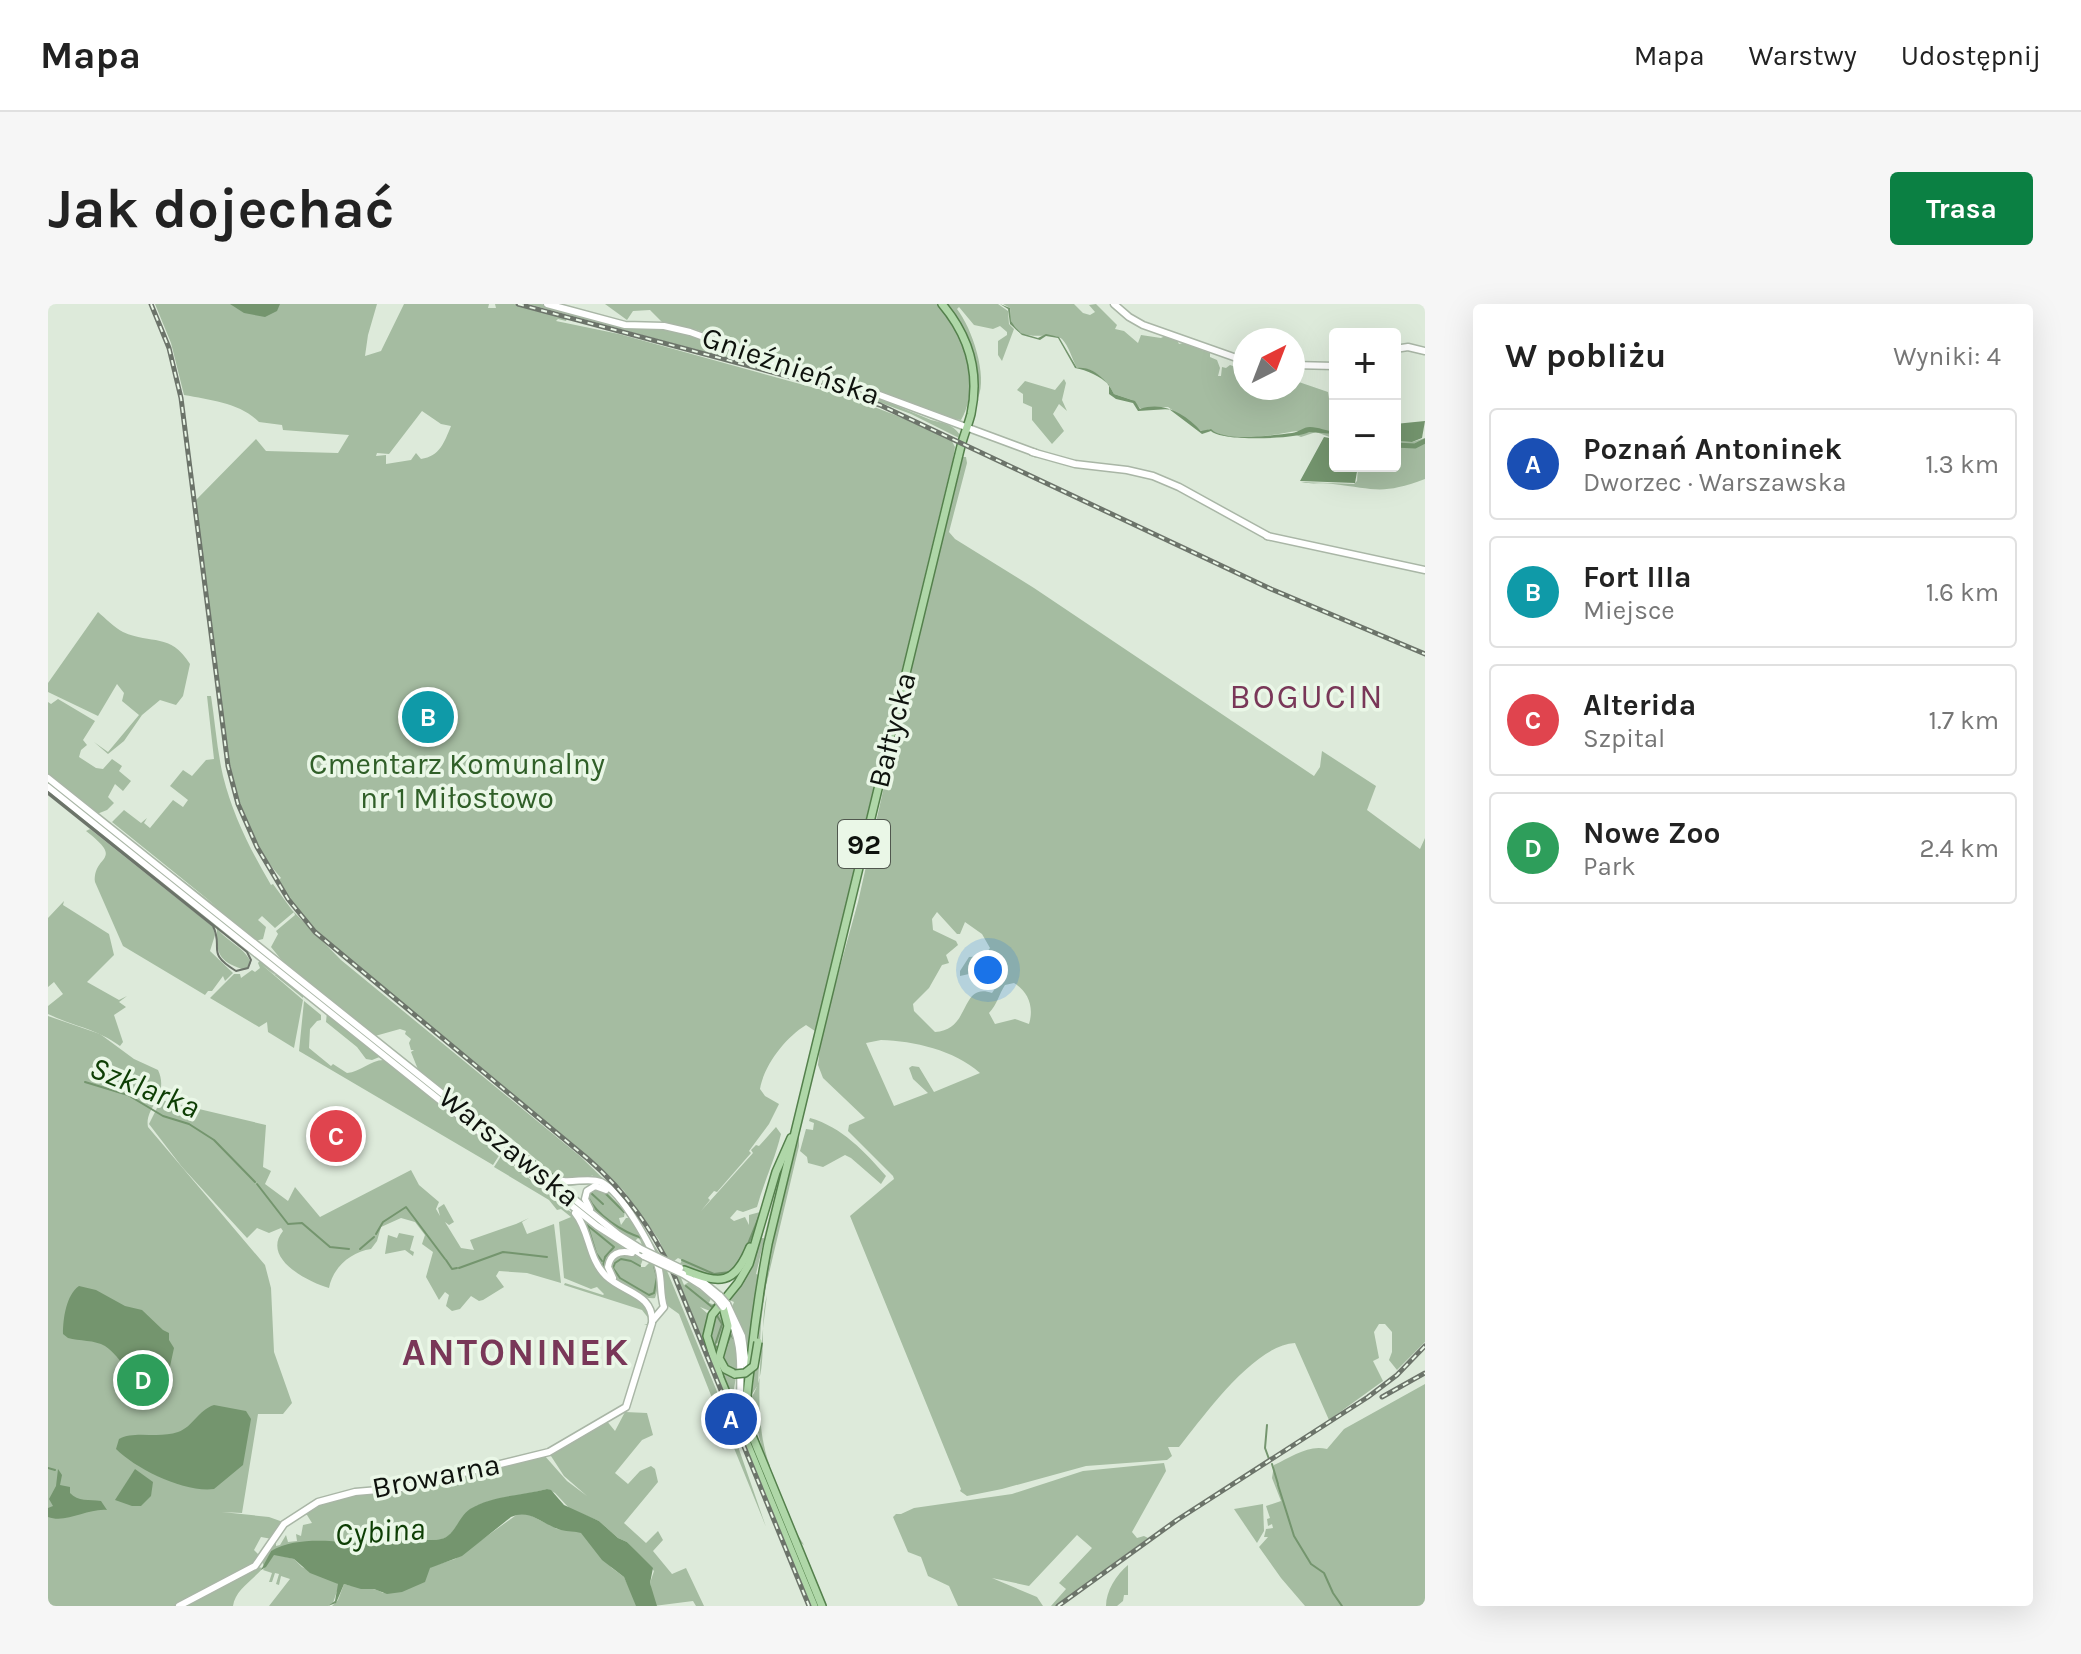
<!DOCTYPE html>
<html lang="pl">
<meta charset="utf-8">
<style>
:root{--surface:#fff;--page:#f6f6f6;--text:#222;--muted:#767676;--line:#e0e0e0;--accent:#0b8043}
body{margin:0;font-family:Karla,sans-serif;background:var(--page);color:var(--text)}
.controls{position:absolute;right:24px;top:24px;display:grid;overflow:hidden;border-radius:8px;box-shadow:0 8px 32px #0002}
.controls button{width:72px;height:72px;display:grid;place-items:center;padding:0;border:0;border-bottom:2px solid var(--line);background:var(--surface);color:var(--text);font:40px sans-serif}
.compass{position:absolute;left:1185px;top:24px;width:72px;height:72px;border-radius:50%;background:var(--surface);box-shadow:0 8px 32px #0002;rotate:42deg}
.you{position:absolute;left:940px;top:666px;width:28px;height:28px;margin:-20px;border:6px solid #fff;border-radius:50%;background:#1a73e8;box-shadow:0 0 0 12px #1a73e833}
.badge{display:grid;place-items:center;width:52px;height:52px;border-radius:50%;background:var(--accent);color:#fff;font-size:26px;font-weight:700}
.pin{position:absolute;translate:-50% -50%;border:4px solid #fff;box-shadow:0 2px 8px #0006}
.list{margin:0;padding:0;list-style:none}
h2{display:flex;justify-content:space-between;align-items:center;height:104px;margin:0;padding:0 32px;font-size:34px}
h2 small{font-size:26px;font-weight:400;color:var(--muted)}
.list li{display:grid;grid-template-columns:52px 1fr auto;gap:24px;align-items:center;box-sizing:border-box;height:112px;margin:0 16px 16px;padding:0 16px;border:2px solid var(--line);border-radius:8px}
.list b{display:block;font-size:30px;white-space:nowrap}
.list p{margin:0;font-size:26px;white-space:nowrap;color:var(--muted)}
.list em{font-size:26px;font-style:normal;color:var(--muted)}
.map{position:relative;flex:none;width:1377px;height:1302px;overflow:hidden;border-radius:8px}
header{display:flex;align-items:center;gap:48px;box-sizing:border-box;height:112px;padding:0 40px;background:var(--surface);border-bottom:2px solid var(--line)}
header strong{font-size:38px}
nav{display:flex;gap:44px;margin-inline-start:auto;font-size:28px}
.intro{display:flex;align-items:center;justify-content:space-between;box-sizing:border-box;height:192px;padding:0 48px}
h1{margin:0;font-size:56px}
.button{padding:20px 36px;border-radius:8px;background:var(--accent);color:#fff;font-size:28px;font-weight:700}
main{display:flex;gap:48px;padding:0 48px}
aside{flex:1;background:var(--surface);border-radius:8px;box-shadow:0 8px 32px #0002}
.map>svg:first-child{display:block}
</style>
<header>
<strong>Mapa</strong>
<nav><a>Mapa</a><a>Warstwy</a><a>Udostępnij</a></nav>
</header>
<div class="intro"><h1>Jak dojechać</h1><a class="button">Trasa</a></div>
<main>
<div class="map">
<svg width="1377" height="1302" viewBox="0 0 1377 1302">
<rect width="100%" height="100%" fill="#ddeada"/>
<g fill="#a5bca1" fill-rule="evenodd">
<path d="M107,0H329L320,31L317,52L333,47L356,0H441L440,4H448L447,0H466L519,14L518,17L510,15L508,17L571,30L803,94L878,123L904,137L907,143L905,155L767,727L758,721C738,733 716,761 712,785L717,792L731,800L721,820L701,847L703,849L669,888L666,887L660,894L662,896L653,907L705,849L703,846L708,841L711,842L728,823L733,830C727,855 716,878 709,903L695,908L689,906L682,914L686,917L697,913L701,921V911L712,908L714,910L695,956L675,974L651,970L632,960L634,956L630,954L626,957L636,981L641,978L663,994L661,999L668,1001L662,1007L652,1003L660,1010L657,1037L684,1111L611,936L576,887L536,850L280,639L248,604L229,577L233,574C180,516 177,429 167,355C160,302 153,249 148,196L208,135L218,147L290,149L301,131L235,126L234,121L211,118C192,99 163,96 136,91L123,39ZM374,107L393,120L403,122C396,139 392,152 373,155L368,149L363,156L338,160V151L328,152L329,149L341,150Z"/>
<path d="M480,0H493L573,21L606,22L618,26L623,24L712,55L721,62L818,89L883,116C894,119 904,119 912,131L911,134L863,110L801,87Z"/>
<path d="M557,0H891C914,29 934,81 913,116L906,115L807,78L736,59L649,26L614,18L602,6L585,7L579,16Z"/>
<path d="M899,0H950L960,7L961,20L966,25L954,57L950,51V37L959,31V28L952,22L945,25L926,21L911,3L909,5C924,24 940,72 930,94C930,60 922,27 899,0Z"/>
<path d="M955,0H1026L1035,9L1042,11L1047,8L1041,1L1048,0L1069,21L1067,25L1076,27L1090,39L1093,31L1113,34L1117,32L1129,36L1131,40L1135,39L1162,49V53L1169,56L1172,64L1170,72H1173L1174,63L1178,64L1182,61L1197,66V84H1245V76L1280,88L1283,107L1287,108V135L1268,128L1253,133L1248,131L1250,127C1224,130 1184,142 1162,125L1155,128L1120,103L1093,105L1084,96L1066,90C1060,77 1046,63 1029,64C1024,55 1021,42 1014,35C1003,26 970,41 963,17C962,12 963,8 962,4Z"/>
<path d="M1016,75L1018,79L1014,96L1019,107L1011,100L1005,110L1016,127L1004,140L984,116V103L975,99V90L969,86L977,77L1007,86Z"/>
<path d="M1377,134V175C1334,191 1328,185 1285,180C1274,178 1264,181 1253,178L1306,180L1309,177L1310,162H1347V137L1364,138Z"/>
<path d="M915,153H918L919,159L901,228L907,235L986,284L1266,472L1272,463L1274,447L1328,482L1319,506L1372,545L1377,534V1038L1349,1066L1341,1056L1344,1048V1028L1337,1020H1331L1326,1028L1331,1054L1325,1057L1335,1077L1281,1116L1247,1039C1206,1041 1156,1112 1131,1143H1120L1124,1152L1119,1156L1038,1162L954,1185L919,1192L912,1187L913,1185L802,912L841,879L846,875L845,872L800,827L801,821L817,814L775,774L770,761L773,732L810,598L856,394ZM889,608L909,630H912L917,618L934,630L942,644L936,652L921,653L912,667V672L921,670L927,663L950,680L944,689C911,678 924,726 887,728L866,707L865,700L881,684L894,661L901,659L898,651L910,641L908,637L885,626L884,615ZM966,679C981,688 986,704 981,720L967,715L947,720L941,709C949,701 951,690 957,681ZM833,736C866,737 906,746 932,769L886,788L871,763L864,762L861,764L865,775L880,789L846,802L818,739Z"/>
<path d="M50,308C57,314 67,324 75,328C104,341 122,328 142,360L135,392L128,401L112,396L94,411L76,437L60,450L46,438L60,448L91,411L74,397L76,389L69,380L50,412L0,388V379Z"/>
<path d="M159,392H163C167,418 169,446 175,472C185,512 203,547 223,581L225,580L244,606L293,656L533,853L574,893L612,950L675,1102L673,1105L668,1104L631,1010L617,1000L605,945L560,881L546,875L544,871L543,874C523,877 510,877 493,865L495,861L446,820L425,811L371,768L363,748L366,746H363L361,739L363,735L357,730L358,727L352,725L327,732L236,659L223,643L230,630L228,627L247,611L246,608L227,624L214,612L210,616L218,623L215,635L207,637L58,517L168,602L64,518L76,506L93,519L99,514L96,519L102,524L125,496L135,503L140,496L122,482L135,466L144,472L158,456L166,455Z"/>
<path d="M10,395L47,417L35,436L39,441L33,446L31,453L48,464L55,465L64,455L74,462L71,467L83,477L75,487L67,480L60,493L66,499L59,506L49,510L0,472V398L3,400Z"/>
<path d="M42,525L165,623L167,631L162,647L185,669L177,677L175,672L164,687H160L157,691L75,642L47,578C45,550 78,558 38,527Z"/>
<path d="M16,597L15,601L61,630L66,651L39,678L71,696L79,692L71,698L78,703L66,711L75,738L72,742C47,724 27,723 0,710V702L15,690L6,678L0,683V614Z"/>
<path d="M169,624C179,638 198,644 203,659L199,665L188,667L194,665C171,657 168,650 169,624Z"/>
<path d="M213,655L227,671L229,670L255,691V694L213,660L255,696L246,744L220,728L219,718L211,723L162,694L186,670H192L193,674L204,666L207,668L212,664L210,659Z"/>
<path d="M256,697L273,711V716L269,717L262,725L261,744L283,762L285,760L299,769C313,768 323,755 337,756L441,838L452,850L445,861L251,747Z"/>
<path d="M279,708L334,752L324,756L318,755L309,743L278,718Z"/>
<path d="M0,712L52,730L86,755L110,766C122,792 96,803 100,823L217,961L223,984L226,1048L244,1099L235,1110H210L194,1209L174,1208L221,1213L235,1218L224,1235L213,1233L206,1246L212,1252L208,1259L128,1302H0Z"/>
<path d="M113,796L218,821L215,863L223,867L217,880L240,897L247,883L272,913L363,866L371,881L391,898L388,905L392,912L390,904L396,900L406,918L401,921L397,918L413,944L426,946L422,936L468,920L481,914L474,918L479,930L506,920L513,979L479,969L451,967L448,972L456,983L435,996L431,997L423,992L412,1005L404,1007L398,1002L401,991L397,988L391,996L378,973L385,948L374,940L377,931L367,918L353,914L333,923L329,937L323,945C303,948 285,963 281,984C260,978 213,954 235,927L233,924L221,929L209,924L199,934L134,863L101,820Z"/>
<path d="M762,814C794,823 817,848 838,872L833,880L803,854L797,851L775,863L760,859L759,853L752,847L758,825L765,826L766,819L761,817Z"/>
<path d="M751,831V842L718,982L713,1018L710,1081L700,1096L708,1034H711C714,966 732,897 751,831Z"/>
<path d="M736,851L708,970L713,972L701,1050L695,1026L684,1003L686,998L679,995L712,934H716Z"/>
<path d="M453,852L524,909L533,922L548,964L562,978L599,1002L602,1010L600,1021H596L599,1020L601,1015L594,1006L516,981L517,979L555,991L556,990L549,983L543,985L516,974L511,918L523,913L513,905L509,906L501,896L446,863Z"/>
<path d="M548,884L561,890L577,907L576,913L571,914L573,921L578,914H582C598,934 617,968 607,994C596,996 573,984 566,973C564,969 563,965 562,960L569,950H583L595,955L592,963H597L601,959L592,936L590,934L586,938L549,910L541,899L540,890Z"/>
<path d="M531,911L578,946L563,951L562,973L553,964Z"/>
<path d="M351,929L366,932L362,946L366,948L365,952L357,946L337,950L340,931L349,934Z"/>
<path d="M719,991C713,1038 704,1117 722,1162L719,1164L741,1217L756,1241C735,1229 706,1121 703,1094C722,1067 710,1023 719,991Z"/>
<path d="M671,1006V1011L674,1010L678,1017L672,1040L668,1039V1042L674,1045L682,1021C692,1047 690,1067 684,1095C672,1066 651,1034 671,1006Z"/>
<path d="M1377,1080V1302H1257L1233,1274L1211,1243L1220,1233H1216L1218,1225L1225,1224L1224,1220L1220,1222L1219,1215L1222,1214L1218,1202L1233,1197L1224,1174L1226,1161C1243,1153 1261,1140 1279,1145L1296,1125Z"/>
<path d="M676,1102L718,1223L675,1117L668,1112L674,1109L678,1115Z"/>
<path d="M577,1108L599,1109L605,1131L594,1136L567,1169L580,1180L592,1167L603,1162L607,1165L610,1178L576,1219L598,1239L610,1227L615,1236L605,1247L624,1270L638,1264L656,1302H648L645,1297L606,1302L602,1279L606,1267L579,1238L570,1234L551,1217L522,1205L507,1189L499,1185C475,1192 450,1192 428,1202C412,1210 407,1232 394,1235C384,1237 373,1235 363,1235C351,1236 339,1240 327,1240C289,1239 259,1235 223,1247L216,1262L214,1258L228,1236V1242L232,1241L238,1231L240,1238L249,1237L248,1230L253,1232L255,1221L264,1219L259,1211L255,1210C282,1191 313,1191 344,1184C395,1173 446,1162 496,1151L519,1177L539,1192L516,1172L501,1149L558,1116L567,1127Z"/>
<path d="M1116,1159L1118,1167L1084,1228L1089,1234L1096,1232L1100,1234L1008,1302H1003L1018,1285L1011,1279L1044,1244L1029,1231L981,1282L944,1274L989,1293L995,1302H910L901,1282L880,1272L873,1253L860,1248L845,1213L848,1210H853L866,1204L964,1190L1035,1167Z"/>
<path d="M1215,1200L1216,1227L1209,1239L1186,1205Z"/>
<path d="M471,1209L480,1210L509,1225L533,1228L564,1264L576,1273L590,1302H284L290,1296L296,1280C308,1284 325,1282 335,1289L385,1262L407,1255Z"/>
<path d="M226,1250L246,1255L254,1263L289,1279L291,1281L285,1299L280,1302H221L242,1275L233,1272L231,1281L228,1280L231,1270L227,1269L224,1278H221L224,1269L215,1266Z"/>
<path d="M1080,1261V1291H1076L1075,1297L1069,1302H1058C1058,1287 1068,1271 1080,1261Z"/>
<path d="M210,1263L215,1264C205,1276 187,1286 185,1302H133Z"/>
</g>
<g fill="#74956e">
<path d="M182,0H232L229,7L217,13L196,9Z"/>
<path d="M952,0L962,4L963,17L967,23L973,29L990,34L998,30L1011,33L1029,64C1045,62 1060,77 1066,90L1087,97L1092,105C1116,97 1137,110 1153,127L1163,125C1178,139 1224,131 1244,129C1251,128 1255,123 1262,123C1270,123 1279,127 1287,128V130L1261,128C1251,135 1173,138 1163,127L1154,130L1121,105L1090,107L1085,99L1068,95L1061,90V81C1052,72 1039,66 1027,64L1010,34L998,32L992,36L974,31L962,20L960,5Z"/>
<path d="M1377,117L1374,134L1364,138L1347,137V120Z"/>
<path d="M1276,133L1287,135V162H1310L1307,179L1252,177Z"/>
<path d="M31,982L48,986L77,1002L94,1006L115,1026L121,1029V1036L126,1044L121,1067C86,1096 80,1057 57,1042C47,1036 31,1037 20,1034L15,1030C15,1015 18,991 31,982Z"/>
<path d="M166,1101L198,1107L203,1115L195,1161L166,1185C137,1189 88,1165 68,1145L71,1135C87,1126 110,1135 130,1128C145,1123 150,1106 166,1101Z"/>
<path d="M10,1165L14,1171L12,1181L22,1183V1189C30,1198 41,1195 53,1197L59,1206C40,1204 18,1220 0,1213V1204L5,1202L1,1195L8,1182Z"/>
<path d="M87,1165L105,1178L103,1192L93,1202H84L67,1196Z"/>
<path d="M499,1185L503,1186L516,1201L551,1217L570,1234L579,1238L605,1264L602,1279L609,1302H588L576,1273L554,1256L533,1229C527,1227 520,1228 513,1226C495,1221 482,1204 463,1213L414,1252L382,1264L377,1278L354,1288L339,1290L326,1285H313L296,1280L288,1299L280,1302L287,1297L290,1280L262,1269L246,1255L226,1251L218,1263L213,1266L223,1247C252,1230 294,1239 326,1240C339,1240 351,1236 363,1235C373,1235 384,1237 393,1235C407,1232 410,1213 422,1205C445,1191 473,1192 499,1185Z"/>
</g>
<g fill="none" stroke-linecap="round" stroke-linejoin="round">
<g stroke="#74956e" stroke-width="2">
<path d="M37,778L80,791L115,812L141,820L166,836L207,878"/>
<path d="M431,815L508,873"/>
<path d="M209,880L240,920L254,919L282,943L301,945"/>
<path d="M543,889L555,900"/>
<path d="M557,889L576,908"/>
<path d="M540,893C549,912 575,928 594,934"/>
<path d="M533,897L514,881L544,879"/>
<path d="M539,921L566,943L557,953L555,962"/>
<path d="M540,923L548,949L554,957"/>
<path d="M328,930L335,918L358,903L397,955"/>
<path d="M700,940L711,913"/>
<path d="M312,945L326,933"/>
<path d="M708,949L710,942"/>
<path d="M398,956L404,965L409,964"/>
<path d="M634,956L666,970L682,968"/>
<path d="M592,962L583,957L573,955L567,959L565,964L572,974L601,991L606,989L609,973L606,962"/>
<path d="M411,964L455,948L499,953"/>
<path d="M695,978L701,966"/>
<path d="M638,982L664,1003L670,997"/>
<path d="M714,999L724,937"/>
<path d="M668,1010L674,1020L667,1041L671,1046"/>
<path d="M677,1045L683,1030L685,1034"/>
<path d="M1219,1121L1217,1144L1221,1155"/>
<path d="M1224,1160L1230,1180"/>
<path d="M0,1164L7,1166"/>
<path d="M1230,1181L1246,1232L1263,1260L1276,1269L1285,1289L1294,1302"/>
</g>
<path stroke="#74956e" stroke-width="5" d="M1347,141L1367,142L1377,137"/>
<g stroke="#a9b6a6" stroke-width="9">
<g id="secondary">
<path d="M499,0L577,21L616,22L642,28L727,59L810,83L988,149"/>
<path d="M1066,0L1081,13L1095,21L1197,57"/>
<path d="M1347,45L1360,43L1377,47"/>
<path d="M1245,61L1287,62"/>
<path d="M984,148L1027,160L1079,166L1105,172L1131,183L1220,232"/>
<path d="M1219,232L1377,266"/>
<path d="M0,474L571,931L593,945"/>
<path d="M0,483L549,922L596,952"/>
<path d="M503,874C521,882 538,872 553,878C574,888 605,944 611,966C614,979 612,991 616,1003L605,1016"/>
<path d="M542,905L537,895L539,887L547,882L558,886"/>
<path d="M635,970L654,982L669,995"/>
<path d="M649,973L672,992"/>
<path d="M565,974L560,963C562,950 571,946 584,949"/>
<path d="M679,1000L694,1032L699,1068"/>
<path d="M678,1007C703,1049 685,1085 697,1128"/>
<path d="M131,1302L207,1262L236,1220L270,1198L307,1188L354,1184L501,1148L578,1103L604,1019C606,990 576,989 558,972C540,955 542,927 527,909"/>
</g>
</g>
<g stroke="#54804c" stroke-width="10">
<g id="primary">
<path d="M743,834L728,868L701,960L690,979L664,1011L659,1032L672,1074L766,1302"/>
<path d="M636,966C672,980 686,982 702,943"/>
<path d="M675,1003L680,1022L671,1054L677,1065L687,1070"/>
<path d="M774,1302L703,1129C696,1107 699,1088 702,1066C706,1023 712,982 720,940L912,146C915,133 920,122 923,110C932,68 921,32 894,0"/>
</g>
</g>
<use href="#secondary" stroke="#fff" stroke-width="6"/>
<use href="#primary" stroke="#afd7a8" stroke-width="7"/>
<path stroke="#6c746a" stroke-width="2" d="M0,488L199,648L203,656L200,664L188,667C157,648 176,645 165,622L0,490"/>
<g stroke="#6c746a" stroke-width="5">
<g id="rail">
<path d="M103,0L121,44L133,94L180,462L190,500L209,543L240,595L267,628L540,855C578,888 604,925 626,971L761,1302"/>
<path d="M470,0L765,79L832,101L1223,285L1377,350"/>
<path d="M1334,1093L1377,1069"/>
<path d="M1010,1302L1129,1216L1320,1093L1349,1071L1377,1042"/>
</g>
</g>
<use href="#rail" stroke="#eaf7e7" stroke-width="2" stroke-dasharray="6" stroke-linecap="butt"/>
<g stroke="#a9b6a6" stroke-width="9" stroke-linecap="butt">
<g id="secondary-bridge">
<path d="M593,945L632,964"/>
<path d="M596,952L635,970"/>
<path d="M672,992L679,1000"/>
<path d="M669,995L675,1003"/>
</g>
</g>
<g stroke="#54804c" stroke-width="10" stroke-linecap="butt">
<path id="primary-bridge" d="M687,1070L697,1069L706,1062L710,1038"/>
</g>
<use href="#secondary-bridge" stroke="#fff" stroke-width="6"/>
<use href="#primary-bridge" stroke="#afd7a8" stroke-width="7"/>
</g>
<g text-anchor="middle" stroke-width="7" stroke-linejoin="round" paint-order="stroke">
<rect fill="#eaf7e7" stroke="#50574e" stroke-width="2" x="790" y="516" width="52" height="48" rx="6"/>
<g font-size="28" font-weight="bold" fill="#0e120d">
<text x="816" y="550">92</text>
</g>
<g font-size="30" fill="#0e120d" stroke="#eaf7e7">
<text transform="translate(743 62) rotate(19)" y="10">Gnieźnieńska</text>
<text transform="translate(844 426) rotate(-76)" y="10">Bałtycka</text>
<text transform="translate(461 843) rotate(39)" y="10">Warszawska</text>
<text transform="translate(388 1172) rotate(-11)" y="10">Browarna</text>
</g>
<g font-size="30" fill="#305f28" stroke="#eaf7e7">
<text x="409" y="470">Cmentarz Komunalny<tspan x="409" dy="34">nr 1 Miłostowo</tspan></text>
</g>
<g font-size="32" font-style="italic" fill="#0d3e04" stroke="#eaf7e7">
<text transform="translate(97 783) rotate(22)" y="11">Szklarka</text>
<text transform="translate(332 1227) rotate(-4)" y="11">Cybina</text>
</g>
<g font-size="34" letter-spacing="2" fill="#793758" stroke="#eaf7e7">
<text x="1259" y="404">BOGUCIN</text>
</g>
<g font-size="38" font-weight="bold" letter-spacing="2" fill="#793758" stroke="#eaf7e7">
<text x="468" y="1061">ANTONINEK</text>
</g>
</g>
</svg>
<div class="controls">
<button>+</button>
<button>−</button>
</div>
<svg class="compass" viewBox="-18 -18 36 36"><path d="M0-13l5 13h-10z" fill="#e53935"/><path d="M0 13l5-13h-10z" fill="#767676"/></svg>
<div class="you"></div>
<div class="pin badge" style="left:683px;top:1115px;background:#1a4fb4">A</div>
<div class="pin badge" style="left:380px;top:413px;background:#0f9aa8">B</div>
<div class="pin badge" style="left:288px;top:832px;background:#e0444e">C</div>
<div class="pin badge" style="left:95px;top:1076px;background:#2e9e5b">D</div>
</div>
<aside>
<h2>W pobliżu<small>Wyniki: 4</small></h2>
<ul class="list">
<li><span class="badge" style="background:#1a4fb4">A</span><div><b>Poznań Antoninek</b><p>Dworzec · Warszawska</p></div><em>1.3 km</em></li>
<li><span class="badge" style="background:#0f9aa8">B</span><div><b>Fort IIIa</b><p>Miejsce</p></div><em>1.6 km</em></li>
<li><span class="badge" style="background:#e0444e">C</span><div><b>Alterida</b><p>Szpital</p></div><em>1.7 km</em></li>
<li><span class="badge" style="background:#2e9e5b">D</span><div><b>Nowe Zoo</b><p>Park</p></div><em>2.4 km</em></li>
</ul>
</aside>
</main>
